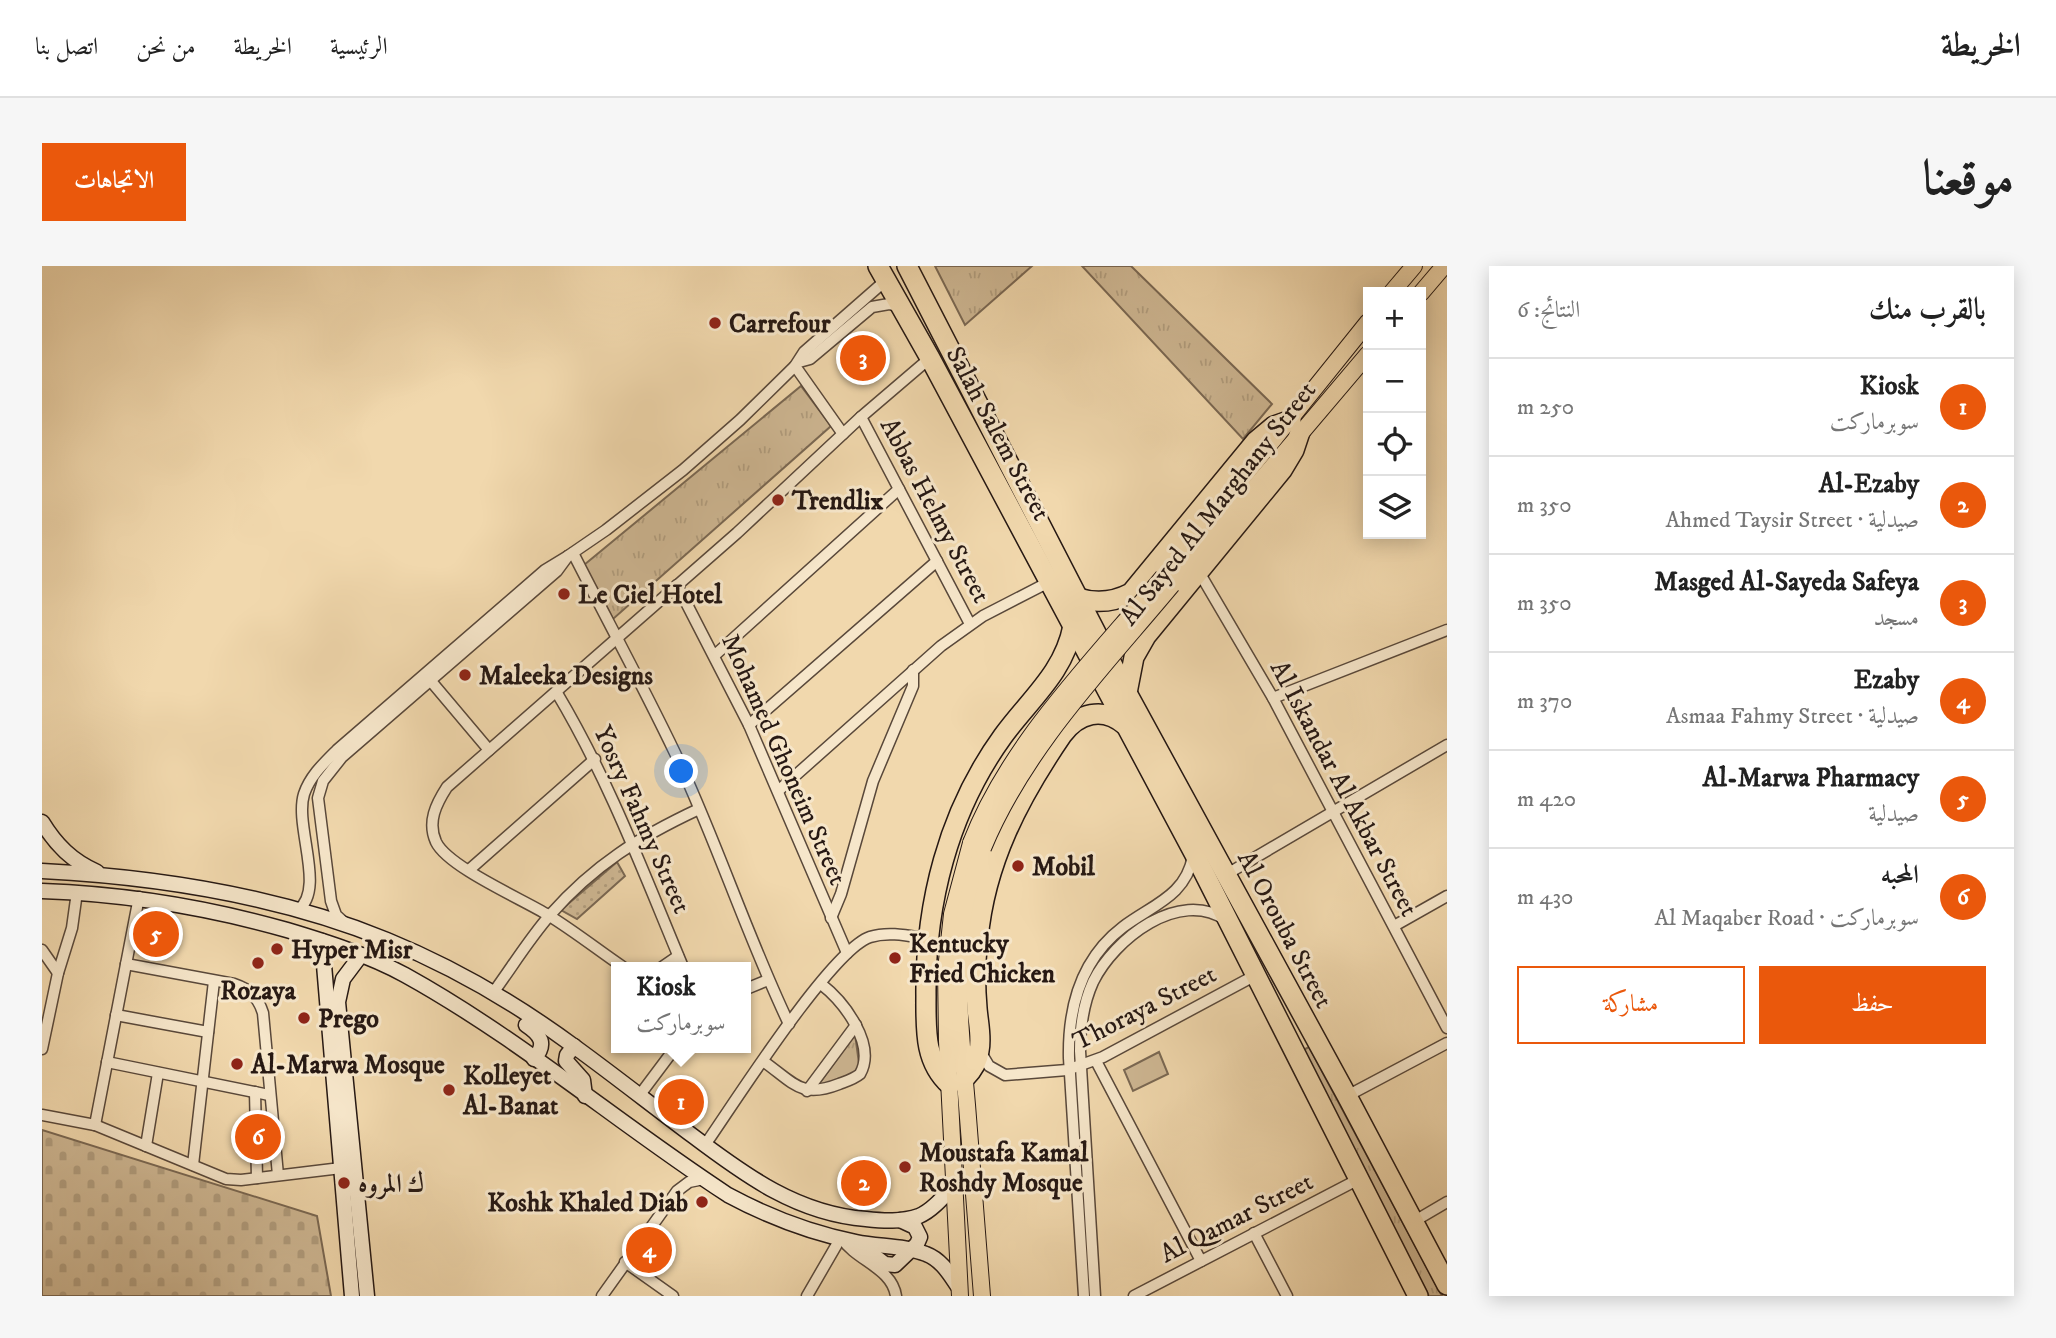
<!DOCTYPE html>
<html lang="ar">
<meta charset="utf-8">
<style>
:root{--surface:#fff;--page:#f6f6f6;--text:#222;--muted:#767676;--line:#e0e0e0;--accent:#ea580c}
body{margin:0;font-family:"IM FELL DW Pica",Amiri,serif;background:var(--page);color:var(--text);direction:rtl}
.controls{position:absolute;right:21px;top:21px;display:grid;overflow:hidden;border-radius:0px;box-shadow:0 4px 18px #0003}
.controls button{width:63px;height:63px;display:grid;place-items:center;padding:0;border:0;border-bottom:2px solid var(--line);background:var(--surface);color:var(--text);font:35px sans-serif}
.you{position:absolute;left:640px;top:506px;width:24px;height:24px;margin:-18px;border:5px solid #fff;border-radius:50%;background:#1a73e8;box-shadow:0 0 0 10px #1a73e833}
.badge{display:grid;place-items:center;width:46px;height:46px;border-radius:50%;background:var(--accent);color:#fff;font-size:23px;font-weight:700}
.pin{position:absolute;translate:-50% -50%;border:4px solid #fff;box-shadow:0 2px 7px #0006}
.popup{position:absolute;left:569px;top:696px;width:140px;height:91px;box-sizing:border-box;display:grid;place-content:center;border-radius:0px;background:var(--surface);filter:drop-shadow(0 2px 5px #0005);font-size:23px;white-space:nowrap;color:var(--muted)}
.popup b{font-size:26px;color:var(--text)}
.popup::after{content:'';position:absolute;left:50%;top:100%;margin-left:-14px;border:14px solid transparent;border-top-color:var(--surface)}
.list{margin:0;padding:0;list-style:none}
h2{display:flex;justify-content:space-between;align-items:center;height:91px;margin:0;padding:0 28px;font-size:30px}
h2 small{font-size:23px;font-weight:400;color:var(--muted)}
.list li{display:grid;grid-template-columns:46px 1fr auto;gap:21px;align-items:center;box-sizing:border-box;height:98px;padding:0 28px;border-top:2px solid var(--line)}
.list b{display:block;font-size:26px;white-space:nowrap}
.list p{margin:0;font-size:23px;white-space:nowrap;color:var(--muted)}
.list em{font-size:23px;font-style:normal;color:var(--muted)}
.actions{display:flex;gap:14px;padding:21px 28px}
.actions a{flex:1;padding:16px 0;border:2px solid var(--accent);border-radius:0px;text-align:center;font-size:24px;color:var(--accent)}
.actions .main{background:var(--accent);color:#fff}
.icon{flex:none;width:38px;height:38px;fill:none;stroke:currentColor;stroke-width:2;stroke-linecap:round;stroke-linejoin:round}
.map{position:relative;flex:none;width:1405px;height:1030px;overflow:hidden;direction:ltr;border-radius:0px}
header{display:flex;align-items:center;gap:42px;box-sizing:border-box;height:98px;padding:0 35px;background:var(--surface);border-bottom:2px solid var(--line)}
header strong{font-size:33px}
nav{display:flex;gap:38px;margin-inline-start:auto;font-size:24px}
.intro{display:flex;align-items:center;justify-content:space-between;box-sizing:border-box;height:168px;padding:0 42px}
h1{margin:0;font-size:49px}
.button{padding:18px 32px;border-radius:0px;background:var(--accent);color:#fff;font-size:24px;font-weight:700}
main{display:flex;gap:42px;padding:0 42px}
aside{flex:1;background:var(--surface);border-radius:0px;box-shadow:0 4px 18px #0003}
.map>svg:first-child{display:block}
</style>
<header>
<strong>الخريطة</strong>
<nav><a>الرئيسية</a><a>الخريطة</a><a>من نحن</a><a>اتصل بنا</a></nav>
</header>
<div class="intro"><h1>موقعنا</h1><a class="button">الاتجاهات</a></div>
<main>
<aside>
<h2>بالقرب منك<small>النتائج: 6</small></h2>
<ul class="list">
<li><span class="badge">1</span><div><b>Kiosk</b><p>سوبرماركت</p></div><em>250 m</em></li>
<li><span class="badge">2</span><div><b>Al-Ezaby</b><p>صيدلية · Ahmed Taysir Street</p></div><em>350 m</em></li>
<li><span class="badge">3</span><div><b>Masged Al-Sayeda Safeya</b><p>مسجد</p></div><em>350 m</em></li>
<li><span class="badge">4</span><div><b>Ezaby</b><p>صيدلية · Asmaa Fahmy Street</p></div><em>370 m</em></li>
<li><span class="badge">5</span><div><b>Al-Marwa Pharmacy</b><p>صيدلية</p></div><em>420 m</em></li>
<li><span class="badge">6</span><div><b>المحبه</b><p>سوبرماركت · Al Maqaber Road</p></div><em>430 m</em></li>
</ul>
<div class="actions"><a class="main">حفظ</a><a>مشاركة</a></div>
</aside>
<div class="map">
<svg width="1405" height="1030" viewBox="0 0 1405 1030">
<defs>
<pattern id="grass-tufts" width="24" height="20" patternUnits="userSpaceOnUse" patternTransform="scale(1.75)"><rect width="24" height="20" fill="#ceb793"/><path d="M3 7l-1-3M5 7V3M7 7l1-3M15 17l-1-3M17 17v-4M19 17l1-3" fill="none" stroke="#b19d7e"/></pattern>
<pattern id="cemetery-stones" width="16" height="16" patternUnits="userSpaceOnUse" patternTransform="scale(1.75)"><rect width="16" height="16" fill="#ceb793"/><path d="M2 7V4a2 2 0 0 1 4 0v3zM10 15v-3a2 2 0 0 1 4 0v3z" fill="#b19d7e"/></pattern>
<pattern id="park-dots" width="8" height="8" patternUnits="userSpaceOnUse" patternTransform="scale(1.75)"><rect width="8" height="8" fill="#ceb793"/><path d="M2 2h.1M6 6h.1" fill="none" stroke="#b19d7e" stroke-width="1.8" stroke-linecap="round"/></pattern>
</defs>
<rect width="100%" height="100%" fill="#f1d8ad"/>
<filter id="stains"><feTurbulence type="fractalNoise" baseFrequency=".00286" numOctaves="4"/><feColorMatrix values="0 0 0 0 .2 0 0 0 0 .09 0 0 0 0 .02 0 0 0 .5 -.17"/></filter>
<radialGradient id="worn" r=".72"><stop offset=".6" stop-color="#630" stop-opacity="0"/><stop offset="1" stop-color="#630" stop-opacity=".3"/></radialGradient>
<g fill="url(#grass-tufts)" stroke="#7a6853" stroke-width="2">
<path d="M893,0H990L923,59Z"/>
<path d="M1040,0H1089L1230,138L1201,173Z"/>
<path d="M759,120L789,160L571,353L542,299Z"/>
<path d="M813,768L819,812L772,825Z"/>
<path d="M1267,781L1400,1030H1387L1257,786Z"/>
</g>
<path fill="url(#cemetery-stones)" stroke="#7a6853" stroke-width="2" d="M0,864L275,950L289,1030H0Z"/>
<path fill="url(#park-dots)" stroke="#7a6853" stroke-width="2" d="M575,596L583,610L535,653L519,644Z"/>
<path fill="#ceb793" stroke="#7a6853" stroke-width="2" d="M1117,786L1126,808L1091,825L1082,804Z"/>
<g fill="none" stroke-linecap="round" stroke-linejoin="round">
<g stroke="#59483a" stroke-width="13">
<g id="street">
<path d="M757,96L768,93L830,41L847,38L858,40"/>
<path d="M753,100L801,168"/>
<path d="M819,151L928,358"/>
<path d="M531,287C565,354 601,420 633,487C675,576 705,670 747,758"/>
<path d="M1157,306L1231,432L1405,762"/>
<path d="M635,319L707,459L805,687"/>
<path d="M673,389L857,223"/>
<path d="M388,414L447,484"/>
<path d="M515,427C567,514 602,608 641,701"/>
<path d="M1231,432L1405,364"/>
<path d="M707,459L895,295"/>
<path d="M736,525L899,380L941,350L1007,316"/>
<path d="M427,604L553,493"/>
<path d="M1185,608L1405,479"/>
<path d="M256,644C284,623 252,560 262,528C268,510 282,497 295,484L503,304L526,290L564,264L641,204L698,154L753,100L762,86L843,15"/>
<path d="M789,652L799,628L831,515L871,420V404"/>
<path d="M304,658L294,649L289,635L276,532L281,515L300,491L515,305L526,290"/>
<path d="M1352,660L1405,630"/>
<path d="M0,684L16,707"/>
<path d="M84,698L192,718C207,723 216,731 221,747L236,909"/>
<path d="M581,701C556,684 532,665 506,649C480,633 406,601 394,576C385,556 394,538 405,521L695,267L819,151L888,92"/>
<path d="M620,701L636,690"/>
<path d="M704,723L726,714"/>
<path d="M451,727C470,701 487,673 508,649C552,599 597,571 657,543"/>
<path d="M74,749L166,766"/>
<path d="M0,783L16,707L30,662L35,626"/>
<path d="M938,785L947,800L963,809L1025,804L1061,791L1212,710"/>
<path d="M721,795C752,817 759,833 797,818C805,815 812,813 818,808C835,778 801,735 779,718"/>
<path d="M1054,795L1159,995"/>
<path d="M65,796L227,829"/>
<path d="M765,825L814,759"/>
<path d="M213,826L215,912"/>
<path d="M597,830L633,782"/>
<path d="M1305,830L1405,777"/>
<path d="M0,849L53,859L184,913L199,914L299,902"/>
<path d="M53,859L97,631"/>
<path d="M663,879C691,839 789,684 828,671C847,665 867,670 886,673"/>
<path d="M104,880L116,807"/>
<path d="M151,899L172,715"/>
<path d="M1371,956L1405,936"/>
<path d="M1212,967L1245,1030"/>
<path d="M800,973C815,995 850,1002 854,1030"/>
<path d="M583,996L631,1030"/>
<path d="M560,1030L635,925L647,916L662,913"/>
<path d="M765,1030L798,973"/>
<path d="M1042,1030L1027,792C1026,741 1039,693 1081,661C1110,639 1144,630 1151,590"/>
<path d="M1053,1030L1038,785C1038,761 1041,738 1051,716C1072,673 1137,622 1184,654"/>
<path d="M1092,1030L1317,913"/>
</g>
</g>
<g stroke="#261813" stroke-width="17">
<g id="secondary">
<path d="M0,556C14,579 30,595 55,606"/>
<path d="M0,605C117,611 237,630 345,674C411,701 476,739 533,781C573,810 612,841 651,870C704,910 756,948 824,953C842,955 859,956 877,950C891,944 902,930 912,919"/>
<path d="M0,625C84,628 164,641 245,664C285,676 326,689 363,709C477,772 577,858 686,929C727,951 769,967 814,976C837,981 862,979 884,988C900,994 908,1009 917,1022"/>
<path d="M280,675L310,1030"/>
<path d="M319,689L301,713L296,736L325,1030"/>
<path d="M484,759C499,769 505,778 492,793"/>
<path d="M532,780L525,789L524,795L541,814L543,830"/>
<path d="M818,979L843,998L853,999L875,978L878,971L873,961L858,954"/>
</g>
</g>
<g stroke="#261813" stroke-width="18">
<g id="primary">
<path d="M1350,26L1372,0"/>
<path d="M1379,27L1402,0"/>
<path d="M1121,311L1326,56"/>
<path d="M1130,319L1326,88"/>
<path d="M918,1030L905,775L904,704L910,648L929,577"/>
<path d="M940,1030C935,966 930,903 925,839C917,746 907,673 941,582"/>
</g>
</g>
<g stroke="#261813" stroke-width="22">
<g id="highway">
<path d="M836,0L888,92L1152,587L1376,1030"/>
<path d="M865,0L1085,427L1305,830L1405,1019"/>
<path d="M1036,332C1055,338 1072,336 1089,327L1214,175L1232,160L1249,154"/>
<path d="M1085,427L1092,391L1104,370L1240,204L1252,184L1258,166"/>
<path d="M923,812C930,805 936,796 937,785C940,771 936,756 935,742C933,719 933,696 936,673C943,596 977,532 1020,469C1036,447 1061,440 1083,459"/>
<path d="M908,819C882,796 884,763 884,730C883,638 906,546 961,470C987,434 1022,407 1031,360"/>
</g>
</g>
<use href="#street" stroke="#f6e6ca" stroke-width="10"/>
<use href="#secondary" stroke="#f6e6ca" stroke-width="14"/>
<use href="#primary" stroke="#f1d8ad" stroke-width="16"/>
<use href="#highway" stroke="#f1d8ad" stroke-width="19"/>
<g stroke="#261813" stroke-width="18" stroke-linecap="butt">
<g id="primary-bridge">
<path d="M929,577C968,476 1052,394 1121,311"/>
<path d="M941,582C983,481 1061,402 1130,319"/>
</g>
</g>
<use href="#primary-bridge" stroke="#f1d8ad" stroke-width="16"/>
</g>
<g fill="#8f2418" stroke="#f6e6ca" stroke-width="2.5">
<circle cx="673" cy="57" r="7"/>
<circle cx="736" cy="234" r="7"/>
<circle cx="522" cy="328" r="7"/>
<circle cx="423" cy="409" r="7"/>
<circle cx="976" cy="600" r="7"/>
<circle cx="235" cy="683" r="7"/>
<circle cx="853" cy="692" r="7"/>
<circle cx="216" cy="697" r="7"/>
<circle cx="262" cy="752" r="7"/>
<circle cx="195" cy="798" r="7"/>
<circle cx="407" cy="824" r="7"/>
<circle cx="863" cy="901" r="7"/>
<circle cx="302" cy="917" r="7"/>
<circle cx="660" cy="936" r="7"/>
</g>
<g text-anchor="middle" stroke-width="6" stroke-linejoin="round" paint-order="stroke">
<g font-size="26" font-weight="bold" fill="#261813" stroke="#f6e6ca" text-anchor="start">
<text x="687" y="66">Carrefour</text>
<text x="750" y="243">Trendlix</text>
<text x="536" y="337">Le Ciel Hotel</text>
<text x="437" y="418">Maleeka Designs</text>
<text x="990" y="609">Mobil</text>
<text x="867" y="686">Kentucky<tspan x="867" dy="30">Fried Chicken</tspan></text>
<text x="249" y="692">Hyper Misr</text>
<text x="216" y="733" text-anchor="middle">Rozaya</text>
<text x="276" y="761">Prego</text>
<text x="209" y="807">Al-Marwa Mosque</text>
<text x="421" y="818">Kolleyet<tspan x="421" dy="30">Al-Banat</tspan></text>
<text x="877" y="895">Moustafa Kamal<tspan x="877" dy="30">Roshdy Mosque</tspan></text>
<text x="316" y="926">ك المروه</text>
<text x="646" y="945" text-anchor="end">Koshk Khaled Diab</text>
</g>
<g font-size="26" fill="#261813" stroke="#f6e6ca">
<text transform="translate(957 167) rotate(62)" y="9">Salah Salem Street</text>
<text transform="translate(1175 237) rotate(-52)" y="9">Al Sayed Al Marghany Street</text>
<text transform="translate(894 244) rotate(62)" y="9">Abbas Helmy Street</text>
<text transform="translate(743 493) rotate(66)" y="9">Mohamed Ghoneim Street</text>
<text transform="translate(1303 522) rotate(62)" y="9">Al Iskandar Al Akbar Street</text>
<text transform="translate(601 553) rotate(66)" y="9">Yosry Fahmy Street</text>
<text transform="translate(1244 663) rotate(62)" y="9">Al Orouba Street</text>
<text transform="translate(1102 741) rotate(-27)" y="9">Thoraya Street</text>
<text transform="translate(1194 951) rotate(-27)" y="9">Al Qamar Street</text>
</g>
</g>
<rect width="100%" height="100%" filter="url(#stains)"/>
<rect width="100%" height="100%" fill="url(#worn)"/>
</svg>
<div class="controls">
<button>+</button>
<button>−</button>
<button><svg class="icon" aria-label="locate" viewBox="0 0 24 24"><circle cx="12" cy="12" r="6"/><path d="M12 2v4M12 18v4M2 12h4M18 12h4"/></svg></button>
<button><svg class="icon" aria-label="layers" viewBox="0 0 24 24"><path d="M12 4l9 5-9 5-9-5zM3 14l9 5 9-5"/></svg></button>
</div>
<div class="you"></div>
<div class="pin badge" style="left:639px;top:836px">1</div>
<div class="popup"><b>Kiosk</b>سوبرماركت</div>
<div class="pin badge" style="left:822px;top:917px">2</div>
<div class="pin badge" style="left:821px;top:92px">3</div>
<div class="pin badge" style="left:607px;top:984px">4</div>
<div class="pin badge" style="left:114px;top:668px">5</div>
<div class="pin badge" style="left:216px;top:871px">6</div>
</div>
</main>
